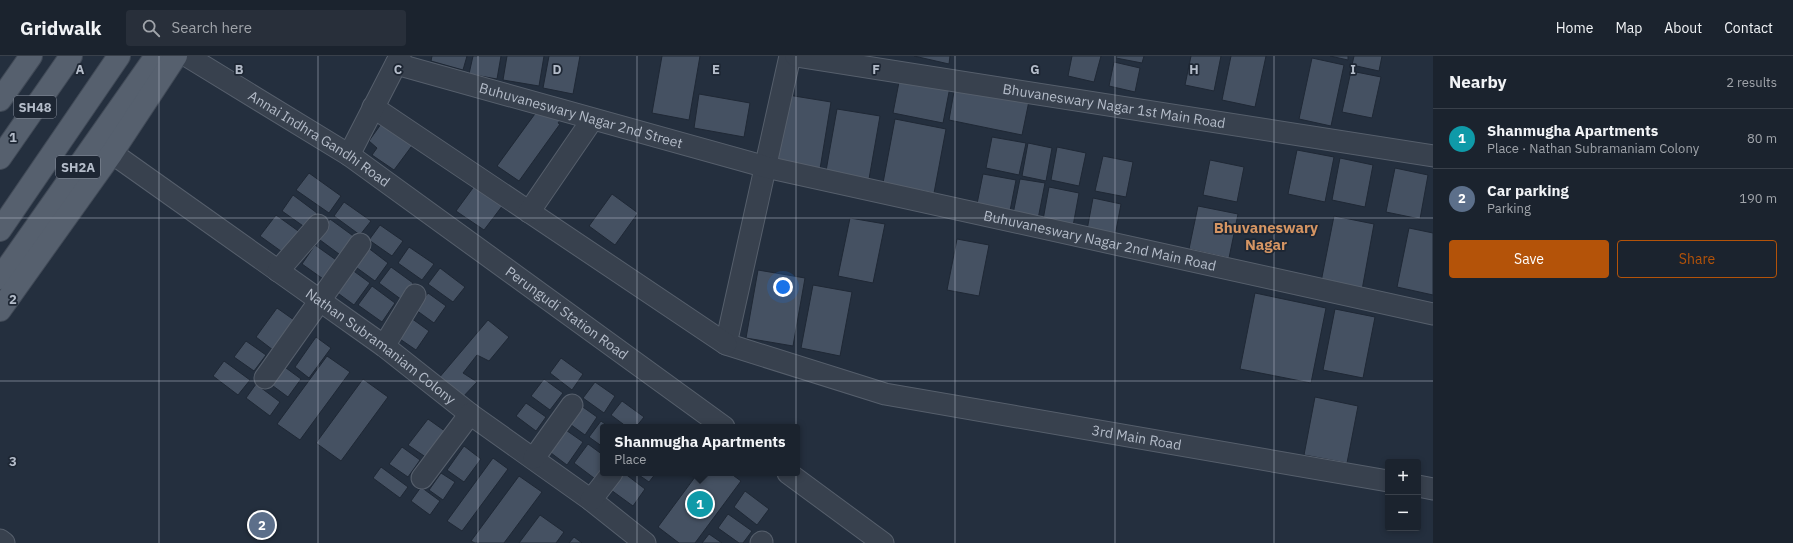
<!DOCTYPE html>
<meta charset="utf-8">
<style>
:root{--surface:#1b232e;--page:#282f3a;--text:#f1f3f6;--muted:#a0a4aa;--line:#39404a;--accent:#b45309}
body{margin:0;font-family:"IBM Plex Sans",sans-serif;background:var(--page);color:var(--text)}
.controls{position:absolute;right:12px;bottom:12px;display:grid;overflow:hidden;border-radius:4px;box-shadow:0 2px 6px #0003}
.controls button{width:36px;height:36px;display:grid;place-items:center;padding:0;border:0;border-bottom:1px solid var(--line);background:var(--surface);color:var(--text);font:20px sans-serif}
.you{position:absolute;left:783px;top:231px;width:14px;height:14px;margin:-10px;border:3px solid #fff;border-radius:50%;background:#1a73e8;box-shadow:0 0 0 6px #1a73e833}
.badge{display:grid;place-items:center;width:26px;height:26px;border-radius:50%;background:var(--accent);color:#fff;font-size:13px;font-weight:700}
.pin{position:absolute;translate:-50% -50%;border:2px solid #fff;box-shadow:0 1px 4px #0006}
.popup{position:absolute;left:600px;top:368px;width:200px;height:52px;box-sizing:border-box;display:grid;place-content:center;border-radius:4px;background:var(--surface);filter:drop-shadow(0 1px 3px #0005);font-size:13px;white-space:nowrap;color:var(--muted)}
.popup b{font-size:15px;color:var(--text)}
.popup::after{content:'';position:absolute;left:50%;top:100%;margin-left:-8px;border:8px solid transparent;border-top-color:var(--surface)}
.list{margin:0;padding:0;list-style:none}
h2{display:flex;justify-content:space-between;align-items:center;height:52px;margin:0;padding:0 16px;font-size:17px}
h2 small{font-size:13px;font-weight:400;color:var(--muted)}
.list li{display:grid;grid-template-columns:26px 1fr auto;gap:12px;align-items:center;box-sizing:border-box;height:60px;padding:0 16px;border-top:1px solid var(--line)}
.list b{display:block;font-size:15px;white-space:nowrap}
.list p{margin:0;font-size:13px;white-space:nowrap;color:var(--muted)}
.list em{font-size:13px;font-style:normal;color:var(--muted)}
.actions{display:flex;gap:8px;padding:12px 16px}
.actions a{flex:1;padding:9px 0;border:1px solid var(--accent);border-radius:4px;text-align:center;font-size:14px;color:var(--accent)}
.actions .main{background:var(--accent);color:#fff}
.icon{flex:none;width:22px;height:22px;fill:none;stroke:currentColor;stroke-width:2;stroke-linecap:round;stroke-linejoin:round}
.map{position:relative;flex:none;width:1433px;height:487px;overflow:hidden}
header{display:flex;align-items:center;gap:24px;box-sizing:border-box;height:56px;padding:0 20px;background:var(--surface);border-bottom:1px solid var(--line)}
header strong{font-size:19px}
nav{display:flex;gap:22px;margin-inline-start:auto;font-size:14px}
.search{width:280px;height:36px;background:var(--page);display:flex;align-items:center;gap:10px;box-sizing:border-box;padding:0 14px;border-radius:4px;color:var(--muted);font-size:15px}
main{display:flex}
aside{flex:1;background:var(--surface)}
.map>svg:first-child{display:block}
</style>
<header>
<strong>Gridwalk</strong>
<div class="search"><svg class="icon" aria-label="search" viewBox="0 0 24 24"><circle cx="10" cy="10" r="6"/><path d="M15 15l6 6"/></svg>Search here</div>
<nav><a>Home</a><a>Map</a><a>About</a><a>Contact</a></nav>
</header>
<main>
<div class="map">
<svg width="1433" height="487" viewBox="0 0 1433 487">
<rect width="100%" height="100%" fill="#242f3e"/>
<g fill="#455162" stroke="#1f2835">
<path d="M432,0H467L463,14L431,5Z"/>
<path d="M473,0H501L497,23L469,18Z"/>
<path d="M507,0H544L539,30L503,24Z"/>
<path d="M549,0H580L573,38L543,32Z"/>
<path d="M662,0H700L689,64L652,57Z"/>
<path d="M914,0H950L949,8Z"/>
<path d="M1072,0H1101L1094,26L1068,20Z"/>
<path d="M1116,0H1144L1142,7L1116,2Z"/>
<path d="M1191,0H1221L1214,35L1185,29Z"/>
<path d="M1231,0H1266L1255,51L1222,44Z"/>
<path d="M1330,0H1348V4Z"/>
<path d="M1354,0H1382L1379,15L1352,9Z"/>
<path d="M1312,2L1344,9L1331,70L1299,63Z"/>
<path d="M1114,6L1140,12L1135,36L1109,30Z"/>
<path d="M1351,15L1381,21L1372,62L1342,56Z"/>
<path d="M900,21L950,31L943,67L893,57Z"/>
<path d="M955,30L1029,45L1022,79L949,64Z"/>
<path d="M699,38L750,47L744,81L694,72Z"/>
<path d="M788,39L831,46L820,113L776,106Z"/>
<path d="M837,53L880,60L869,123L826,115Z"/>
<path d="M537,55L561,63L558,67L560,68L519,125L497,110Z"/>
<path d="M386,61L417,83L394,114L372,99L377,92L369,85Z"/>
<path d="M895,63L946,73L934,137L883,127Z"/>
<path d="M992,81L1026,87L1019,119L986,112Z"/>
<path d="M1028,87L1052,92L1046,125L1022,120Z"/>
<path d="M1057,91L1086,97L1079,130L1051,124Z"/>
<path d="M1297,94L1334,101L1325,146L1288,138Z"/>
<path d="M1103,100L1133,106L1126,141L1095,135Z"/>
<path d="M1340,102L1373,109L1365,151L1332,144Z"/>
<path d="M1210,104L1244,111L1237,146L1203,139Z"/>
<path d="M1395,112L1428,119L1420,163L1386,156Z"/>
<path d="M309,117L341,140L329,157L296,134Z"/>
<path d="M983,118L1016,124L1009,160L976,153Z"/>
<path d="M1020,123L1045,127L1038,163L1013,158Z"/>
<path d="M478,125L503,149L484,174L456,155Z"/>
<path d="M1049,131L1079,137L1073,170L1043,164Z"/>
<path d="M612,138L638,157L615,189L589,170Z"/>
<path d="M293,139L317,157L306,172L282,155Z"/>
<path d="M1093,142L1121,148L1115,180L1087,174Z"/>
<path d="M344,146L371,165L360,179L334,160Z"/>
<path d="M1198,150L1238,158L1229,202L1189,193Z"/>
<path d="M276,159L301,177L285,198L260,180Z"/>
<path d="M1334,160L1374,168L1362,234L1321,226Z"/>
<path d="M850,162L885,168L873,227L838,220Z"/>
<path d="M330,163L356,182L343,201L316,181Z"/>
<path d="M380,169L403,185L392,200L369,184Z"/>
<path d="M1409,172L1433,177V239L1397,231Z"/>
<path d="M957,183L989,189L979,240L947,234Z"/>
<path d="M315,189L339,206L326,225L302,208Z"/>
<path d="M367,191L388,207L375,225L353,209Z"/>
<path d="M409,191L434,208L422,224L398,207Z"/>
<path d="M391,211L413,227L402,244L379,227Z"/>
<path d="M440,212L465,231L453,246L428,228Z"/>
<path d="M351,213L370,227L354,249L335,235Z"/>
<path d="M758,214L805,222L793,290L746,282Z"/>
<path d="M813,229L852,236L840,300L801,292Z"/>
<path d="M372,230L395,247L382,266L358,249Z"/>
<path d="M428,237L446,250L434,267L416,254Z"/>
<path d="M1255,237L1326,252L1311,327L1240,313Z"/>
<path d="M277,252L294,264L273,294L256,281Z"/>
<path d="M1335,253L1375,261L1363,322L1323,314Z"/>
<path d="M411,262L429,275L416,294L397,281Z"/>
<path d="M488,264L509,281L489,305L477,299L463,317L477,326L461,343L438,323Z"/>
<path d="M316,281L331,292L309,322L295,311Z"/>
<path d="M246,285L266,299L254,315L234,301Z"/>
<path d="M327,300L350,316L300,384L277,368Z"/>
<path d="M561,302L583,318L572,334L550,317Z"/>
<path d="M224,305L250,324L238,339L213,320Z"/>
<path d="M282,309L301,323L288,341L269,327Z"/>
<path d="M363,323L388,341L341,405L316,387Z"/>
<path d="M544,323L563,337L550,354L531,340Z"/>
<path d="M595,326L615,340L604,357L583,342Z"/>
<path d="M256,328L280,346L270,360L246,342Z"/>
<path d="M1315,341L1358,350L1347,407L1304,399Z"/>
<path d="M622,345L644,361L636,371H627L611,359Z"/>
<path d="M526,347L546,361L536,375L516,360Z"/>
<path d="M580,349L597,361L585,379L567,366Z"/>
<path d="M428,363L449,378L430,404L408,389Z"/>
<path d="M601,365L609,371H603V391L589,381Z"/>
<path d="M563,372L583,386L567,409L547,394Z"/>
<path d="M588,388L603,399V417L598,425L574,407Z"/>
<path d="M464,390L481,403L464,426L447,414Z"/>
<path d="M402,391L420,404L408,421L389,408Z"/>
<path d="M493,402L508,413L462,475L447,465Z"/>
<path d="M381,411L408,431L400,442L373,422Z"/>
<path d="M441,417L455,426L443,444L429,434Z"/>
<path d="M624,417L645,433L633,450L611,434Z"/>
<path d="M636,417H656L649,426Z"/>
<path d="M698,417H730L741,425L695,487H679L658,471Z"/>
<path d="M519,420L542,436L504,487H475L471,485Z"/>
<path d="M421,431L440,445L430,459L411,445Z"/>
<path d="M745,435L769,453L757,469L734,451Z"/>
<path d="M728,458L752,475L743,487H739L718,472Z"/>
<path d="M540,459L564,476L556,487H519Z"/>
<path d="M709,478L722,487H702Z"/>
<path d="M574,481L582,487H569Z"/>
</g>
<g fill="none" stroke-linecap="round" stroke-linejoin="round">
<g stroke="#565f6c" stroke-width="23">
<g id="minor">
<path id="s1" d="M187,0L349,99L724,371"/>
<path id="s2" d="M790,0L726,288L885,338L1388,425"/>
<path id="s3" d="M796,0L1433,100"/>
<path id="s4" d="M396,8L766,111L1433,258"/>
<path d="M373,51L726,288"/>
<path id="s5" d="M112,97L384,290L470,358L591,444L645,487"/>
<path d="M349,99L400,0"/>
<path d="M529,156L592,64"/>
<path d="M278,215L318,169"/>
<path d="M384,290L415,239"/>
<path d="M265,322L360,188"/>
<path d="M534,402L572,349"/>
<path d="M788,417L883,487"/>
<path d="M422,422L470,358"/>
<path d="M1418,430L1433,433"/>
<path d="M591,444L612,417"/>
<path d="M0,484L4,487"/>
<path d="M761,487L762,486"/>
</g>
</g>
<g stroke="#414a57" stroke-width="24">
<g id="major">
<path d="M0,44L31,0"/>
<path d="M0,102L71,0"/>
<path d="M0,174L119,0"/>
<path d="M0,222L156,0"/>
<path d="M0,254L112,97L176,0"/>
</g>
</g>
<use href="#minor" stroke="#38414e" stroke-width="21"/>
<use href="#major" stroke="#56606e" stroke-width="22"/>
</g>
<path fill="none" stroke="#b4bcc9" stroke-width="1" stroke-opacity="0.55" d="M159,0V487M318,0V487M478,0V487M637,0V487M796,0V487M955,0V487M1115,0V487M1274,0V487M0,162H1433M0,325H1433"/>
<g text-anchor="middle" stroke-width="3.5" stroke-linejoin="round" paint-order="stroke">
<g fill="#1d2633" stroke="#878f9c" stroke-width="1">
<rect x="14" y="40" width="42" height="22" rx="3"/>
<rect x="56" y="100" width="44" height="22" rx="3"/>
</g>
<g font-size="13" font-weight="bold" fill="#b4bcc9">
<text x="35" y="56">SH48</text>
<text x="78" y="116">SH2A</text>
</g>
<g font-size="14" fill="#b4bcc9" stroke="#1d2633">
<text dy="5" stroke="none"><textPath href="#s3" startOffset="322">Bhuvaneswary Nagar 1st Main Road</textPath></text>
<text dy="5" stroke="none"><textPath href="#s4" startOffset="192">Buhuvaneswary Nagar 2nd Street</textPath></text>
<text dy="5" stroke="none"><textPath href="#s1" startOffset="156">Annai Indhra Gandhi Road</textPath></text>
<text dy="5" stroke="none"><textPath href="#s4" startOffset="726">Buhuvaneswary Nagar 2nd Main Road</textPath></text>
<text dy="5" stroke="none"><textPath href="#s1" startOffset="459">Perungudi Station Road</textPath></text>
<text dy="5" stroke="none"><textPath href="#s5" startOffset="331">Nathan Subramaniam Colony</textPath></text>
<text dy="5" stroke="none"><textPath href="#s2" startOffset="717">3rd Main Road</textPath></text>
</g>
<g font-size="15" font-weight="bold" fill="#d59563" stroke="#1d2633">
<text x="1266" y="177">Bhuvaneswary<tspan x="1266" dy="17">Nagar</tspan></text>
</g>
</g>
<g font-size="13" text-anchor="middle" font-weight="bold" fill="#b4bcc9" stroke="#1d2633" stroke-width="3.5" stroke-linejoin="round" paint-order="stroke">
<text x="80" y="18">A</text>
<text x="239" y="18">B</text>
<text x="398" y="18">C</text>
<text x="557" y="18">D</text>
<text x="716" y="18">E</text>
<text x="876" y="18">F</text>
<text x="1035" y="18">G</text>
<text x="1194" y="18">H</text>
<text x="1353" y="18">I</text>
<text x="13" y="86">1</text>
<text x="13" y="248">2</text>
<text x="13" y="410">3</text>
</g>
</svg>
<div class="controls">
<button>+</button>
<button>−</button>
</div>
<div class="you"></div>
<div class="pin badge" style="left:700px;top:448px;background:#0f9aa8">1</div>
<div class="popup"><b>Shanmugha Apartments</b>Place</div>
<div class="pin badge" style="left:262px;top:469px;background:#5c6f8a">2</div>
</div>
<aside>
<h2>Nearby<small>2 results</small></h2>
<ul class="list">
<li><span class="badge" style="background:#0f9aa8">1</span><div><b>Shanmugha Apartments</b><p>Place · Nathan Subramaniam Colony</p></div><em>80 m</em></li>
<li><span class="badge" style="background:#5c6f8a">2</span><div><b>Car parking</b><p>Parking</p></div><em>190 m</em></li>
</ul>
<div class="actions"><a class="main">Save</a><a>Share</a></div>
</aside>
</main>
